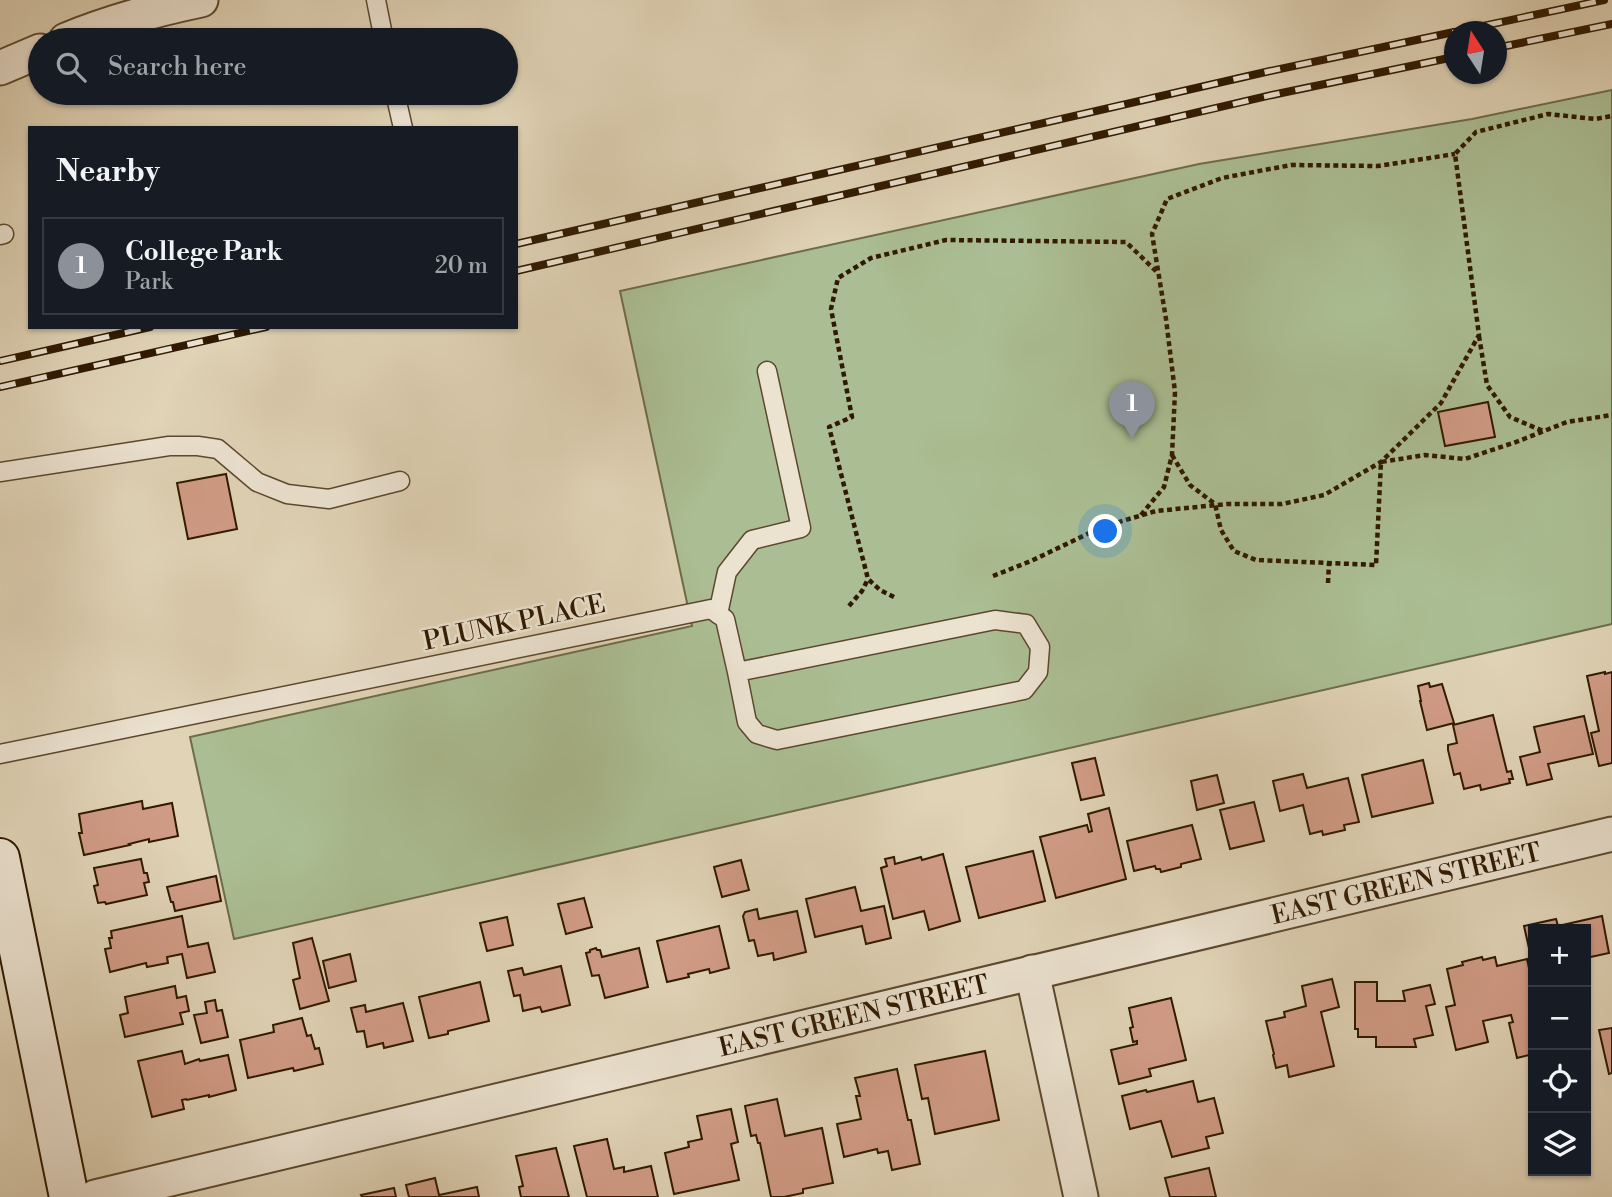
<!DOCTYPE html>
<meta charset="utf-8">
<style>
:root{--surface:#171b24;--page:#20242c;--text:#f1f3f6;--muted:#9ea1a6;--line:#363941;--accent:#8c9099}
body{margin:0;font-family:"Libre Bodoni",serif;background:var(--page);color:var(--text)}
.controls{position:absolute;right:21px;bottom:21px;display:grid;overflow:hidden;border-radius:0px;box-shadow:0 2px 5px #0004}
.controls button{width:63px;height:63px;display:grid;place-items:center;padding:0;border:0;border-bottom:2px solid var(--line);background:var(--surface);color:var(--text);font:35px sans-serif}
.compass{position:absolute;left:1444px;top:21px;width:63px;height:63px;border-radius:50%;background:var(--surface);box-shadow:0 2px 5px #0004;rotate:348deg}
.you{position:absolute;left:1106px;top:532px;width:24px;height:24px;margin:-18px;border:5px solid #fff;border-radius:50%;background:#1a73e8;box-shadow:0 0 0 10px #1a73e833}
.badge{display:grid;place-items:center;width:46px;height:46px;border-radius:50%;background:var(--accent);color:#fff;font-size:23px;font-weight:700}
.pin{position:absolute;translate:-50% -58px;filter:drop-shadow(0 2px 4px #0008)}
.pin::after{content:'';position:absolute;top:37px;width:24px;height:21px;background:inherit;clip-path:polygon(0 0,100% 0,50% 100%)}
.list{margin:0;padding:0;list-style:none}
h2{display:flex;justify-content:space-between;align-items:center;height:91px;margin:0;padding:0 28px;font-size:30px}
h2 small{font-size:23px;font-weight:400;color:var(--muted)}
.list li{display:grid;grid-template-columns:46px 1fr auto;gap:21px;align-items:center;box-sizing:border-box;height:98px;margin:0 14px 14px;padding:0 14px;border:2px solid var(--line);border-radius:0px}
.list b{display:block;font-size:26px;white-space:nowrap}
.list p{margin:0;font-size:23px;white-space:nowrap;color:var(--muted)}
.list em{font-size:23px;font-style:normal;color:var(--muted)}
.icon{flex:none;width:38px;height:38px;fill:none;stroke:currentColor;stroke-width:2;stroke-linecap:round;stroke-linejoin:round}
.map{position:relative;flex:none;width:1612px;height:1197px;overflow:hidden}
.search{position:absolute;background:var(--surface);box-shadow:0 2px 5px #0004;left:28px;top:28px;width:490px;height:77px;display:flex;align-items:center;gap:18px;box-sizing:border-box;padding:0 24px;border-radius:38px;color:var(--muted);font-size:26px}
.panel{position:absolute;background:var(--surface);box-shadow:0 2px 5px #0004;left:28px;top:126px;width:490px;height:203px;border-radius:0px}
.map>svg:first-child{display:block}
</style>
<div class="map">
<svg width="1612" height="1197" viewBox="0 0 1612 1197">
<rect width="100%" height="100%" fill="#e0d3b6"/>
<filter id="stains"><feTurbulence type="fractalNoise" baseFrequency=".00286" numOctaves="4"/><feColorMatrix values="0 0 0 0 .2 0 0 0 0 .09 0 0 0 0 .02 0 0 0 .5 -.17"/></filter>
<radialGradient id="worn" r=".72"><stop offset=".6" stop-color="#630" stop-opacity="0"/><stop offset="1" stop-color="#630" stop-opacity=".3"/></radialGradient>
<path fill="#abbe93" stroke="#6e6c4a" stroke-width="2" d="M1612,90V624L234,939L190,737L692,626L620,291L1199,164L1472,119Z"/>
<g fill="#d19c86" stroke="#301900" stroke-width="2">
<path d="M1488,402L1495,437L1445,446L1438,412Z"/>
<path d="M226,474L237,529L188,539L177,483Z"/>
<path d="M1605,672V674L1612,672V763L1599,766L1591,733L1599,731L1587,676Z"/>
<path d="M1429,683L1430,687L1442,684L1454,723L1427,730L1420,701H1421L1418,686Z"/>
<path d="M1493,715L1507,772L1511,771L1513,779H1509L1510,783L1481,790L1480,785L1464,789L1460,773L1454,775L1448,750V745L1457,743L1453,725Z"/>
<path d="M1584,716L1593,754L1548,764L1552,779L1527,785L1520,757L1540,752L1534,727Z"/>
<path d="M1095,758L1104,795L1081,800L1072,763Z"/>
<path d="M1423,760L1433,803L1372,817L1362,775Z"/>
<path d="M1303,774L1307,788L1348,778L1359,822L1344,825L1345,830L1323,835L1322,831L1310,834L1303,805L1280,811L1273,781Z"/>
<path d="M1217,775L1224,803L1197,810L1191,781Z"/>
<path d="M142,801L143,809L172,803L178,836L149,842V839L129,844L130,845L84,855L79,833H82L79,814Z"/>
<path d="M1254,802L1264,841L1230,849L1220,810Z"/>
<path d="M1109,808L1126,879L1056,898L1040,837L1087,825L1089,832L1092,831L1088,814Z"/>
<path d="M1192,825L1201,859L1181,864V867L1161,872L1160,869H1156L1155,866L1134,871L1127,841Z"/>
<path d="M1033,851L1045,901L979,918L966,867Z"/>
<path d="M943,854L960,921L929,930L924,911L893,919L881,868L887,866L885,859L894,857L895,864L921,857L922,860Z"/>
<path d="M141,859L144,873H147L149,882L144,883L147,895L106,904L105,902L98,903L94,886L98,885L94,868Z"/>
<path d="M741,860L749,890L722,897L714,867Z"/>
<path d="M216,876L221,901L175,911L173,902H171L167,887Z"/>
<path d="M855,887L861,911L884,906L891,938L866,944L862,926L815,937L806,899Z"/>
<path d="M584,898L592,927L566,934L558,904Z"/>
<path d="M757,909L759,919L797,911L806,952L774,960L773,953L758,956L754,940L749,941L743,916L745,912Z"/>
<path d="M182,916L188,947L208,943L215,972L187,978L182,954L167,957L168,963L147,967L146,963L110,972L105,949L111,948L109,938H112L111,931Z"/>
<path d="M1602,916L1609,953L1586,958V929H1533V966L1524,926L1556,919L1558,926Z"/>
<path d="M507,917L513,945L487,951L480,923Z"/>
<path d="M719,926L729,968L710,973L709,969L688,974L689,977L667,982L657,941Z"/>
<path d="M312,938L329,1001L300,1009L293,980L300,978L293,943Z"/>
<path d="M596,948L597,950H600L602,957L639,948L648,987L605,998L599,975L592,976L586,953L590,952V950Z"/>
<path d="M350,954L356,981L329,988L323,961Z"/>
<path d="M1482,957L1483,960L1495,957L1497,966L1527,959L1533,986V1054L1517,1058L1509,1023L1513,1022L1511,1015L1483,1021L1488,1042L1456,1050L1446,1007L1455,1005L1447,969L1463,965L1462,962Z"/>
<path d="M561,966L570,1005L542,1012L540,1007L523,1011L520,995L514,996L508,971L522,968L524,975Z"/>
<path d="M1332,979L1339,1007L1321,1012L1334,1066L1289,1077L1287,1065L1276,1068L1273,1055L1274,1054L1266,1021L1285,1017L1284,1012L1306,1006L1302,986Z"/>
<path d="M480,982L489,1021L448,1031V1034L429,1038L419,997Z"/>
<path d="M1355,982H1377V1001H1405L1403,991L1430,985L1435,1004L1426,1006L1433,1035L1414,1039L1416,1047H1376V1037H1358V1029H1355Z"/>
<path d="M175,986L177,998L186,996L189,1011L180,1013L183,1024L125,1037L120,1015L128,1013L125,997Z"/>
<path d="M1171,998L1186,1060L1149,1069L1151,1076L1119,1084L1111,1050L1137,1044V1041L1133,1042L1130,1028L1133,1027L1129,1008Z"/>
<path d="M215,1000L217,1011L222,1010L228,1037L201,1043L194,1015L207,1013L205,1002Z"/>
<path d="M403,1003L413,1041L384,1048L383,1043L367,1047L364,1031L357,1032L351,1008L365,1005L366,1012Z"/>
<path d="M302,1018L307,1036L311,1035L315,1049L319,1048L323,1064L294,1071L293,1068L248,1078L240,1040L274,1032L273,1025Z"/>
<path d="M1612,1028V1073L1609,1074L1599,1030Z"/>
<path d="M182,1051L185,1064L199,1059L200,1061L228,1055L236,1090L209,1097V1095L187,1100L186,1099L182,1100L184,1109L152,1117L138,1061Z"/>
<path d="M985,1051L999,1120L935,1134L928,1098L922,1099L915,1065Z"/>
<path d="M897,1069L908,1120H911L920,1164L892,1170L888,1151L878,1153L877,1149L844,1157L837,1124L861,1119L856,1096H860L855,1078Z"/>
<path d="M1193,1081L1198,1102L1214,1098L1223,1133L1206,1137L1209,1148L1172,1157L1161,1121L1130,1129L1122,1096L1146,1090L1147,1092Z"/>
<path d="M777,1099L785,1136L822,1128L833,1183L803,1189V1193L784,1197H771L760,1143H758L756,1135L751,1136L745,1106Z"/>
<path d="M731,1109L738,1142L731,1144L739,1180L674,1194L665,1153L689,1147L688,1142L702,1139L697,1116Z"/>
<path d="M607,1139L614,1169L624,1167V1172L651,1166L658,1197H587L574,1146Z"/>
<path d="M556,1148L569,1197H521L519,1187L523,1186L516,1156Z"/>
<path d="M1209,1168L1216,1197H1170L1165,1178Z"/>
<path d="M435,1178L439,1195L477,1187L479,1197H409L406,1185Z"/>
<path d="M394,1188L396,1197H362L361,1195Z"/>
</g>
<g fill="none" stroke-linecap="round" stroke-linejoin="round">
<g stroke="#5c482e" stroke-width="21">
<g id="lane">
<path d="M376,0L384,40"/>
<path d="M395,93L403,128"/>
<path d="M0,235L4,234"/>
<path d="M0,472L169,446H198L218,449L257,482L287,494L329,499L400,481"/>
<path d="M718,614L727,572L752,540L801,528L767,371"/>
<path d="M0,754L711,609L725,619L737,672L995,620L1026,624L1040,647L1038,672L1024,690L777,740L757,734L747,722L737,672"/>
</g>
</g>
<g stroke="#5c482e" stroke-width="37">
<g id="street">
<path d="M66,40C112,21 153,10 201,0"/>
<path d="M0,68L40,51"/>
<path d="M1032,972L1081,1197"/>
<path id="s1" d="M95,1197L1612,834"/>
</g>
</g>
<g stroke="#301900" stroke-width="42">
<path id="secondary" d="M0,858L69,1197"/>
</g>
<g stroke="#301900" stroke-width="4.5" stroke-dasharray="5 3.5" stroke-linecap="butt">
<path d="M1479,336L1487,385L1510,417L1543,431"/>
<path d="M1172,455L1190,485L1215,504L1221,530L1234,551L1256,560L1376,565L1381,462L1425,455L1465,459L1516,442L1567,422L1612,415"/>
<path d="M1141,515L1164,487L1172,455L1175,392L1166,319L1152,234L1167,199L1222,178L1291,165L1378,166L1455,154"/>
<path d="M993,576L1031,561L1102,527L1156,511L1227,504H1282L1324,495L1381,462L1441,403L1479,335L1455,154L1476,132L1548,114L1595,119L1612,116"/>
<path d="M1328,583L1329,563"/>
<path d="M894,597L880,590L868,579L829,427L852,417L831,309L838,278L871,258L946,240L1126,242L1158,273"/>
<path d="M849,606L862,591L868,579"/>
</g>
<use href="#lane" stroke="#ebe2d0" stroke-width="18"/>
<use href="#street" stroke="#ebe2d0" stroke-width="33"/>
<use href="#secondary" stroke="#ebe2d0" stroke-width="38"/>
<g stroke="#301900" stroke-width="8">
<g id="rail">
<path d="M1455,32L1604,0"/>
<path d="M1496,48L1612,24"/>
<path d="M516,244L1270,71L1454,32"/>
<path d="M516,271L1272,95L1454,57"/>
<path d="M0,361L150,327"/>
<path d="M0,387L266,327"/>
</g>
</g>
<use href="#rail" stroke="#ebe2d0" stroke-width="5" stroke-dasharray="16" stroke-linecap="butt"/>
</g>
<g text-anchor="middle" stroke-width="5" stroke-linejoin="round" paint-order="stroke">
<g font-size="26" fill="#301900" stroke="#ebe2d0">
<text transform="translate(514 622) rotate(-12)" y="9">PLUNK PLACE</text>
<text dy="9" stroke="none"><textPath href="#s1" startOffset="1348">EAST GREEN STREET</textPath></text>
<text dy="9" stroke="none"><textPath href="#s1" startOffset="780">EAST GREEN STREET</textPath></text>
</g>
</g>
<rect width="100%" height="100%" filter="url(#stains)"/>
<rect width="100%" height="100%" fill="url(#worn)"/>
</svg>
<div class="controls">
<button>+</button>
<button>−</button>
<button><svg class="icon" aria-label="locate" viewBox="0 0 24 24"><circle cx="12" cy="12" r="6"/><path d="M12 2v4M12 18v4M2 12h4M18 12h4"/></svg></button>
<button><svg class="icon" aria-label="layers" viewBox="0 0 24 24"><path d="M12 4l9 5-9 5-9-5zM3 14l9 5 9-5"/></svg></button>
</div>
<svg class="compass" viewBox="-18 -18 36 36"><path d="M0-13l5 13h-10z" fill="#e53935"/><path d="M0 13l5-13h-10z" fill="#9ea1a6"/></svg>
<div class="you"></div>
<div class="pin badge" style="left:1132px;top:439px">1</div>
<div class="search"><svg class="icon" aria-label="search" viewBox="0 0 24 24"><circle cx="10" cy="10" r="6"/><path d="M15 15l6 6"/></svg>Search here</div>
<section class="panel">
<h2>Nearby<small></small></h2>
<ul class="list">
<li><span class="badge">1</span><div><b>College Park</b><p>Park</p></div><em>20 m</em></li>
</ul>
</section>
</div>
